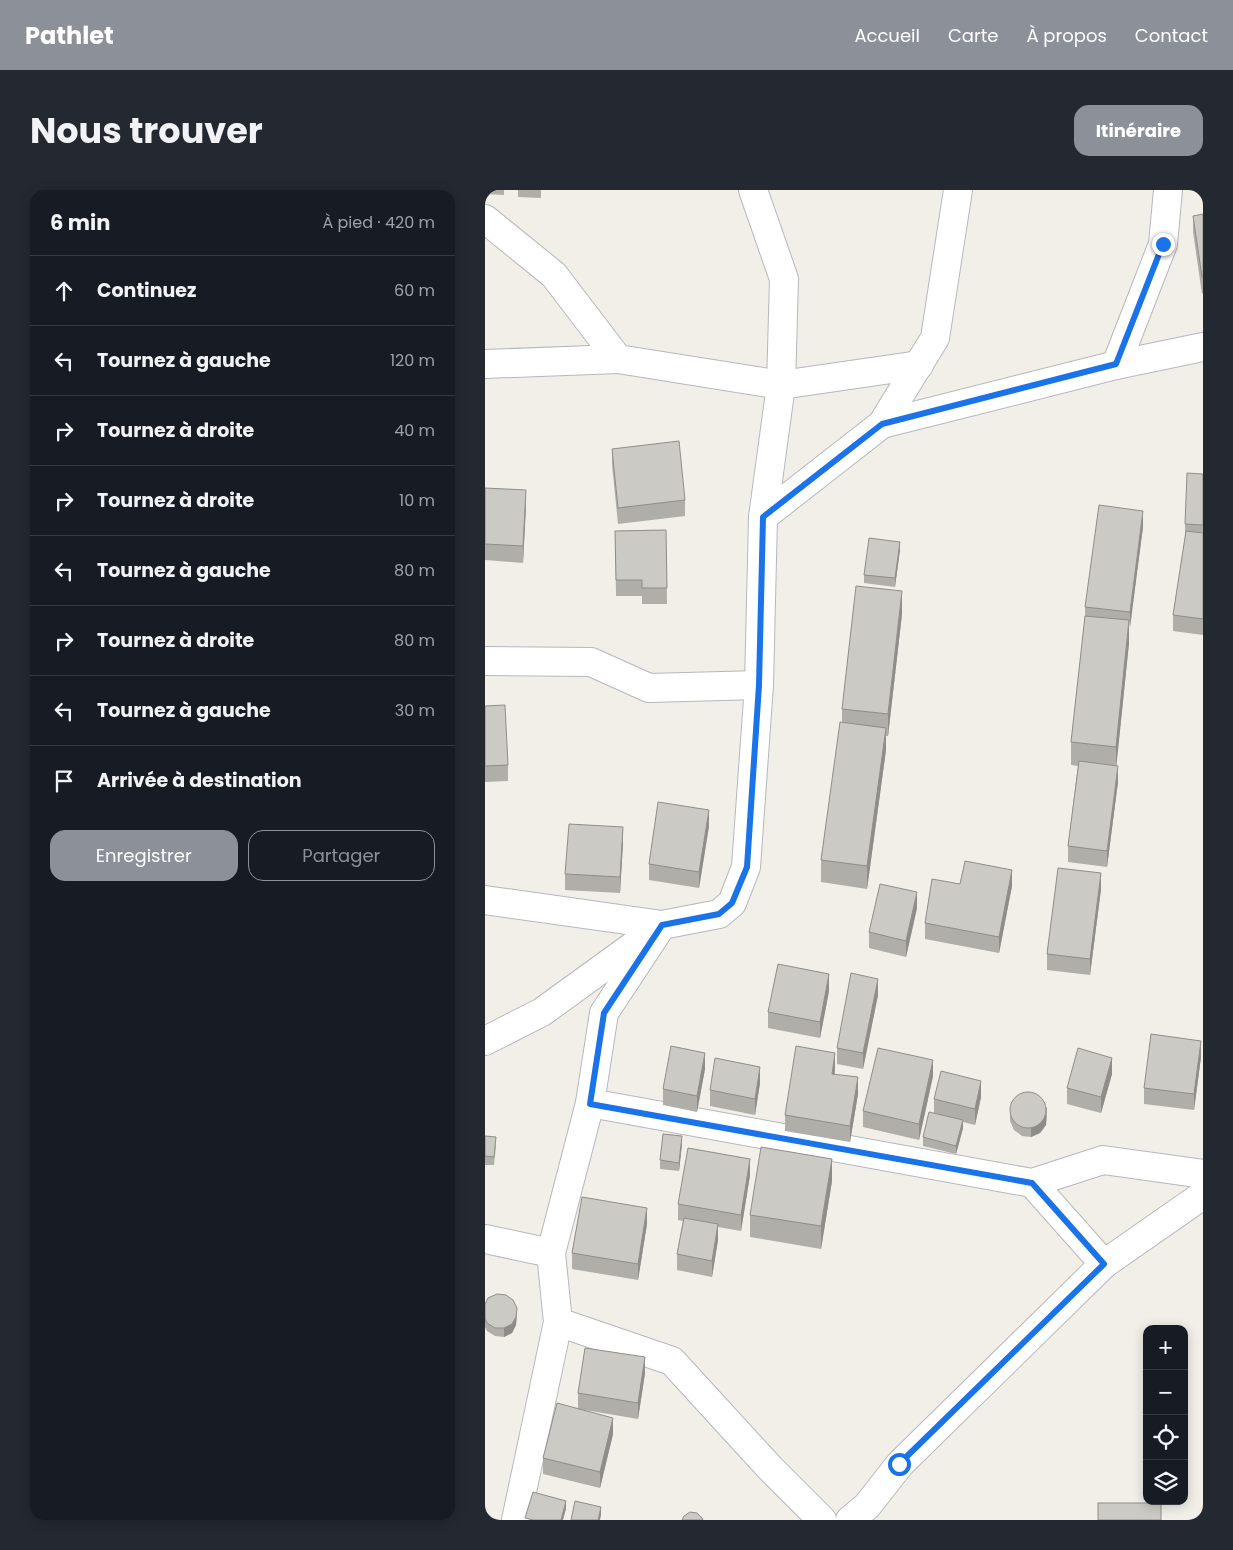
<!DOCTYPE html>
<html lang="fr">
<meta charset="utf-8">
<style>
:root{--surface:#171b24;--page:#242831;--text:#f1f3f6;--muted:#9ea1a6;--line:#363941;--accent:#8c9099}
body{margin:0;font-family:Poppins,sans-serif;background:var(--page);color:var(--text)}
.controls{position:absolute;right:15px;bottom:15px;display:grid;overflow:hidden;border-radius:10px;box-shadow:0 2px 12px #0003}
.controls button{width:45px;height:45px;display:grid;place-items:center;padding:0;border:0;border-bottom:1px solid var(--line);background:var(--surface);color:var(--text);font:25px sans-serif}
.stop{position:absolute;width:15px;height:15px;margin:-11px;border:4px solid #1a73e8;border-radius:50%;background:#fff}
.stop.end{background:#1a73e8;border-color:#fff;box-shadow:0 1px 5px #0008}
.list{margin:0;padding:0;list-style:none}
h2{display:flex;justify-content:space-between;align-items:center;height:65px;margin:0;padding:0 20px;font-size:21px}
h2 small{font-size:16px;font-weight:400;color:var(--muted)}
.list li{display:grid;grid-template-columns:32px 1fr auto;gap:15px;align-items:center;box-sizing:border-box;height:70px;padding:0 20px;border-top:1px solid var(--line)}
.list b{display:block;font-size:19px;white-space:nowrap}
.list em{font-size:16px;font-style:normal;color:var(--muted)}
.actions{display:flex;gap:10px;padding:15px 20px}
.actions a{flex:1;padding:11px 0;border:1px solid var(--accent);border-radius:15px;text-align:center;font-size:18px;color:var(--accent)}
.actions .main{background:var(--accent);color:#fff}
.icon{flex:none;width:28px;height:28px;fill:none;stroke:currentColor;stroke-width:2;stroke-linecap:round;stroke-linejoin:round}
.map{position:relative;flex:none;width:718px;height:1330px;overflow:hidden;border-radius:15px}
header{display:flex;align-items:center;gap:30px;box-sizing:border-box;height:70px;padding:0 25px;background:var(--accent);color:#fff}
header strong{font-size:24px}
nav{display:flex;gap:28px;margin-inline-start:auto;font-size:18px}
.intro{display:flex;align-items:center;justify-content:space-between;box-sizing:border-box;height:120px;padding:0 30px}
h1{margin:0;font-size:35px}
.button{padding:12px 22px;border-radius:15px;background:var(--accent);color:#fff;font-size:18px;font-weight:700}
main{display:flex;gap:30px;padding:0 30px}
aside{flex:1;background:var(--surface);border-radius:15px;box-shadow:0 2px 12px #0003}
.map>svg:first-child{display:block}
</style>
<header>
<strong>Pathlet</strong>
<nav><a>Accueil</a><a>Carte</a><a>À propos</a><a>Contact</a></nav>
</header>
<div class="intro"><h1>Nous trouver</h1><a class="button">Itinéraire</a></div>
<main>
<aside>
<h2>6 min<small>À pied · 420 m</small></h2>
<ul class="list">
<li><svg class="icon" aria-label="ahead" viewBox="0 0 24 24"><path d="M12 20V5M6 11l6-6 6 6"/></svg><div><b>Continuez</b></div><em>60 m</em></li>
<li><svg class="icon" aria-label="left" viewBox="0 0 24 24"><path d="M17 20v-9H6M10 6l-5 5 5 5"/></svg><div><b>Tournez à gauche</b></div><em>120 m</em></li>
<li><svg class="icon" aria-label="right" viewBox="0 0 24 24"><path d="M7 20v-9h11M14 6l5 5-5 5"/></svg><div><b>Tournez à droite</b></div><em>40 m</em></li>
<li><svg class="icon" aria-label="right" viewBox="0 0 24 24"><path d="M7 20v-9h11M14 6l5 5-5 5"/></svg><div><b>Tournez à droite</b></div><em>10 m</em></li>
<li><svg class="icon" aria-label="left" viewBox="0 0 24 24"><path d="M17 20v-9H6M10 6l-5 5 5 5"/></svg><div><b>Tournez à gauche</b></div><em>80 m</em></li>
<li><svg class="icon" aria-label="right" viewBox="0 0 24 24"><path d="M7 20v-9h11M14 6l5 5-5 5"/></svg><div><b>Tournez à droite</b></div><em>80 m</em></li>
<li><svg class="icon" aria-label="left" viewBox="0 0 24 24"><path d="M17 20v-9H6M10 6l-5 5 5 5"/></svg><div><b>Tournez à gauche</b></div><em>30 m</em></li>
<li><svg class="icon" aria-label="arrive" viewBox="0 0 24 24"><path d="M6 21V4h12l-3 4 3 4H6"/></svg><div><b>Arrivée à destination</b></div></li>
</ul>
<div class="actions"><a class="main">Enregistrer</a><a>Partager</a></div>
</aside>
<div class="map">
<svg width="718" height="1330" viewBox="0 0 718 1330">
<rect width="100%" height="100%" fill="#f1efe8"/>
<g fill="none" stroke-linecap="round" stroke-linejoin="round">
<g stroke="#b5b8bc" stroke-width="30">
<g id="minor">
<path d="M268,0L299,89L296,195L278,327"/>
<path d="M0,29L69,85L133,169L296,195L434,175"/>
<path d="M0,174L133,169"/>
<path d="M631,175L678,54L683,0"/>
<path d="M397,234L450,148L473,0"/>
<path d="M0,471L106,472L164,498L274,495L278,327L397,234L631,175L718,157"/>
<path d="M0,710L177,735L119,823L105,913L66,1063L73,1132L31,1330"/>
<path d="M0,851L57,822L177,735L234,724L247,713L261,677L274,495"/>
<path d="M105,913L547,993L618,970L718,984"/>
<path d="M547,993L619,1074"/>
<path d="M0,1049L66,1063"/>
<path d="M73,1132L187,1171L285,1278L337,1330"/>
<path d="M365,1330L382,1316L415,1274L619,1074L718,1005"/>
</g>
</g>
<use href="#minor" stroke="#fff" stroke-width="28"/>
</g>
<g fill="#afaea9">
<path d="M0,0H19V5L0,4Z"/>
<path d="M33,0H56V8L33,7Z"/>
<path d="M718,24V103L717,104L708,42V26Z"/>
<path d="M127,259L200,310V326L133,334L127,275Z"/>
<path d="M718,284V445L688,441V425L700,350V334Z"/>
<path d="M0,298L41,316L38,373L0,370Z"/>
<path d="M658,337L644,438V453L631,576L633,592L622,677L583,672V656L593,576L586,575V552L600,426V417Z"/>
<path d="M181,340L182,414H157V406H131L130,341Z"/>
<path d="M415,360L410,397L379,393V385Z"/>
<path d="M417,424L403,546H401V560L382,699L336,692V670L357,532V519Z"/>
<path d="M0,516L23,575V591L0,592Z"/>
<path d="M224,636L214,698L164,690V674Z"/>
<path d="M138,653L135,703L80,700V684Z"/>
<path d="M475,694L527,696L514,763L440,749V733Z"/>
<path d="M616,699L605,785L562,780V764Z"/>
<path d="M432,718L421,767L384,758V742Z"/>
<path d="M344,801L335,848L283,838V822Z"/>
<path d="M393,805L378,879L352,874V858Z"/>
<path d="M716,867L709,920L659,914V898Z"/>
<path d="M220,879L212,922L178,915V899Z"/>
<path d="M350,879V884L373,904L365,952L300,941V925Z"/>
<path d="M627,884L616,923L582,914V898Z"/>
<path d="M448,886L434,950L378,937V921Z"/>
<path d="M275,893L270,925L225,916V900Z"/>
<path d="M496,907L490,935L478,932V938L471,964L438,956V947L449,923V909Z"/>
<path d="M525,923L562,925L561,935L555,943L546,947L537,946L529,940L525,931Z"/>
<path d="M0,946L11,955L9,975H0Z"/>
<path d="M197,954L194,981L175,979V970Z"/>
<path d="M265,985L256,1041L233,1037V1050L227,1087L192,1080V1064L198,1031L193,1030V1014Z"/>
<path d="M347,991L336,1059L265,1047V1025Z"/>
<path d="M162,1034L153,1090L87,1079V1063Z"/>
<path d="M0,1114L32,1126L31,1135L27,1143L19,1147L10,1146L2,1141L0,1137Z"/>
<path d="M160,1183L153,1229L100,1220L128,1244L115,1298L58,1284V1268L93,1218V1203Z"/>
</g>
<g fill="#8f8d8a">
<path d="M41,300V316L38,373V356Z"/>
<path d="M658,321V337L645,438V422Z"/>
<path d="M415,352V360L410,397V388Z"/>
<path d="M417,401V424L403,546V524Z"/>
<path d="M644,430V453L631,580V557Z"/>
<path d="M401,538V560L382,699V676Z"/>
<path d="M633,576V592L622,677V661Z"/>
<path d="M224,620V636L214,698V682Z"/>
<path d="M138,637V653L135,703V687Z"/>
<path d="M527,680V696L514,763V747Z"/>
<path d="M616,683V699L605,785V769Z"/>
<path d="M432,702V718L421,767V751Z"/>
<path d="M344,784V801L335,848V832Z"/>
<path d="M393,789V805L378,879V863Z"/>
<path d="M716,851V867L709,920V904Z"/>
<path d="M220,863V879L212,922V906Z"/>
<path d="M350,863V879L347,900V884Z"/>
<path d="M627,868V884L616,923V907Z"/>
<path d="M448,870V886L434,950V934Z"/>
<path d="M275,877V893L270,925V909Z"/>
<path d="M373,887V904L365,952V936Z"/>
<path d="M496,891V907L490,935V919Z"/>
<path d="M562,917L561,935L555,943L546,947V938Z"/>
<path d="M478,930V938L471,964V956Z"/>
<path d="M197,946V954L194,981V973Z"/>
<path d="M265,969V985L256,1041V1025Z"/>
<path d="M347,969V991L336,1059V1036Z"/>
<path d="M162,1018V1034L153,1090V1074Z"/>
<path d="M233,1034V1050L227,1087V1071Z"/>
<path d="M32,1118L31,1135L27,1143L19,1147V1138Z"/>
<path d="M160,1167V1183L153,1229V1213Z"/>
<path d="M128,1228V1244L115,1298V1282Z"/>
<path d="M81,1311V1319L78,1330H76Z"/>
<path d="M116,1317V1325L115,1330H113Z"/>
</g>
<g fill="#cccac5" stroke="#8f8d8a">
<path d="M718,24V87H717L708,26Z"/>
<path d="M194,251L200,310L133,318L127,259Z"/>
<path d="M702,283L718,284V335L700,334Z"/>
<path d="M0,298L41,300L38,356L0,354Z"/>
<path d="M614,315L658,321L645,422L600,417Z"/>
<path d="M181,340L182,398H157V390H131L130,341Z"/>
<path d="M701,341L718,343V429L688,425Z"/>
<path d="M384,348L415,352L410,388L379,385Z"/>
<path d="M371,396L417,401L403,524L357,519Z"/>
<path d="M600,426L644,430L631,557L586,552Z"/>
<path d="M20,515L23,575L0,576V516Z"/>
<path d="M355,532L401,538L382,676L336,670Z"/>
<path d="M594,571L633,576L622,661L583,656Z"/>
<path d="M173,612L224,620L214,682L164,674Z"/>
<path d="M84,634L138,637L135,687L80,684Z"/>
<path d="M480,671L527,680L514,747L440,733L447,689L475,694Z"/>
<path d="M573,678L616,683L605,769L562,764Z"/>
<path d="M395,694L432,702L421,751L384,742Z"/>
<path d="M293,774L344,784L335,832L283,822Z"/>
<path d="M366,783L393,789L378,863L352,858Z"/>
<path d="M666,844L716,851L709,904L659,898Z"/>
<path d="M186,856L220,863L212,906L178,899Z"/>
<path d="M311,856L350,863L347,884L373,887L365,936L300,925Z"/>
<path d="M393,858L448,870L434,934L378,921Z"/>
<path d="M593,858L627,868L616,907L582,898Z"/>
<path d="M230,868L275,877L270,909L225,900Z"/>
<path d="M456,881L496,891L490,919L449,909Z"/>
<circle cx="543" cy="920" r="18"/>
<path d="M444,922L478,930L471,956L438,947Z"/>
<path d="M178,944L197,946L194,973L175,970Z"/>
<path d="M0,946L11,947L9,967L0,966Z"/>
<path d="M276,957L347,969L336,1036L265,1025Z"/>
<path d="M203,958L265,969L256,1025L193,1014Z"/>
<path d="M97,1007L162,1018L153,1074L87,1063Z"/>
<path d="M199,1028L233,1034L227,1071L192,1064Z"/>
<path d="M12,1104L21,1105L28,1110L32,1118L31,1127L27,1134L19,1138H10L2,1133L0,1129V1114L3,1108Z"/>
<path d="M100,1158L160,1167L153,1213L93,1203Z"/>
<path d="M72,1213L128,1228L115,1282L58,1268Z"/>
<path d="M48,1302L81,1311L76,1330H48L40,1328Z"/>
<path d="M90,1311L116,1317L113,1330H86Z"/>
<rect x="613" y="1313" width="63" height="17"/>
<path d="M205,1322L212,1323L217,1328L218,1330H197L199,1326Z"/>
</g>
<g fill="none" stroke-linecap="round" stroke-linejoin="round">
<path stroke="#1a73e8" stroke-width="6" d="M414,1274L619,1074L547,993L105,914L119,823L177,735L234,724L247,713L262,677L274,495L278,327L397,234L631,174L678,54"/>
</g>
</svg>
<div class="controls">
<button>+</button>
<button>−</button>
<button><svg class="icon" aria-label="locate" viewBox="0 0 24 24"><circle cx="12" cy="12" r="6"/><path d="M12 2v4M12 18v4M2 12h4M18 12h4"/></svg></button>
<button><svg class="icon" aria-label="layers" viewBox="0 0 24 24"><path d="M12 4l9 5-9 5-9-5zM3 14l9 5 9-5"/></svg></button>
</div>
<div class="stop" style="left:414px;top:1274px"></div>
<div class="stop end" style="left:678px;top:54px"></div>
</div>
</main>
